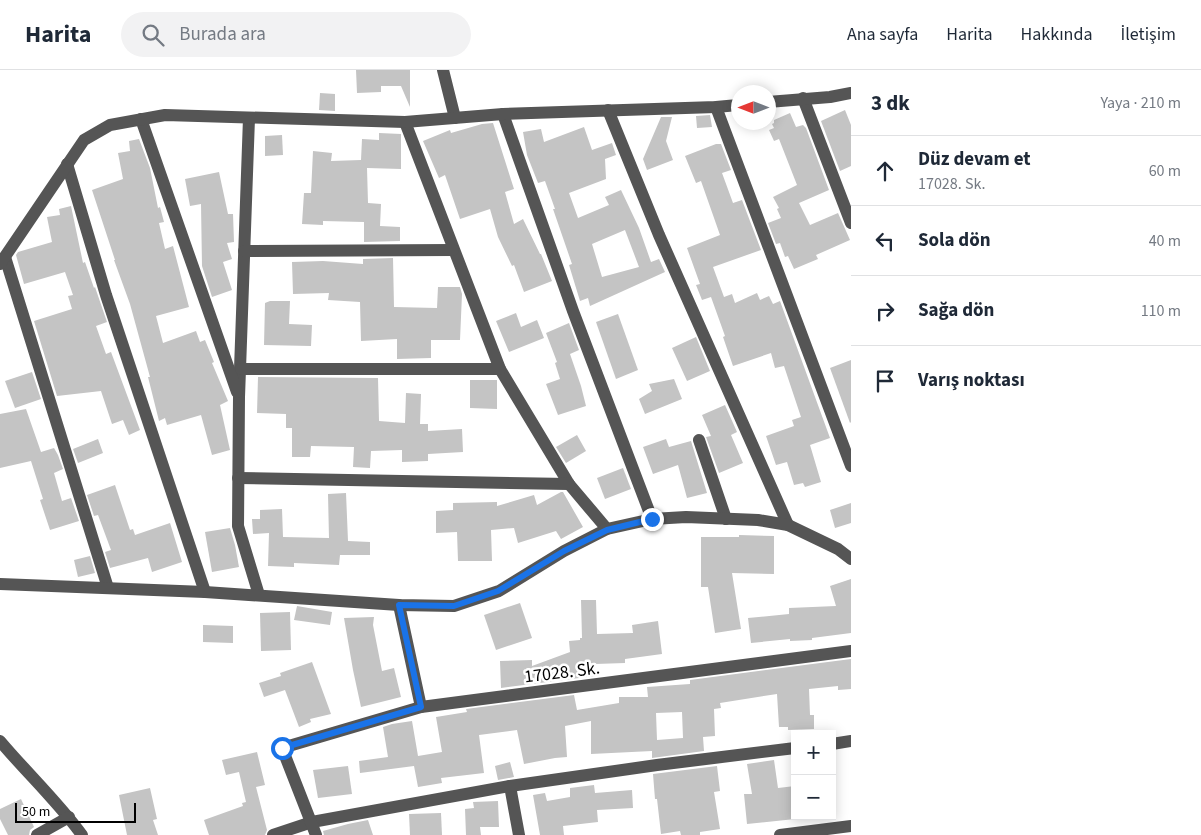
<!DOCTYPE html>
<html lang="tr">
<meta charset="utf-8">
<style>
:root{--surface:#fff;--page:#f2f2f3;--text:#1f2937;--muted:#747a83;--line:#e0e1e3}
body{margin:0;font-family:"Source Sans 3",sans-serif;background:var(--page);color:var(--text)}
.controls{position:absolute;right:15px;bottom:15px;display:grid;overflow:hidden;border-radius:0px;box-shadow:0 2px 12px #0003}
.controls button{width:45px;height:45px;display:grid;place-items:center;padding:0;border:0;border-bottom:1px solid var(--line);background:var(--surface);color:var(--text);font:25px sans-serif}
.compass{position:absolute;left:731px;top:15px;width:45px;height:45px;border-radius:50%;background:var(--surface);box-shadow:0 2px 12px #0003;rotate:270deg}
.scale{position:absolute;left:15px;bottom:12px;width:121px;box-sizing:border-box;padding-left:5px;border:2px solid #000;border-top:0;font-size:14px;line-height:18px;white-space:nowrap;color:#000;-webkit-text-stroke:4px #fff;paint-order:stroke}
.stop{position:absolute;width:15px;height:15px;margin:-11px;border:4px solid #1a73e8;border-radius:50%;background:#fff}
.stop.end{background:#1a73e8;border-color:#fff;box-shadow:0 1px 5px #0008}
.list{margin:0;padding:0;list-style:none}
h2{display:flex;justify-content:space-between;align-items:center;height:65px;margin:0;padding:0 20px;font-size:21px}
h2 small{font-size:16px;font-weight:400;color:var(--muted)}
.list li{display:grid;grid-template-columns:32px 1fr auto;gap:15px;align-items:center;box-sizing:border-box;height:70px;padding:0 20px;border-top:1px solid var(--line)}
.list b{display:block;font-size:19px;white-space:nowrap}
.list p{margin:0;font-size:16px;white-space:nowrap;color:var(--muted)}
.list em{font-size:16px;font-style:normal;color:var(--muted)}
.icon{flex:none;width:28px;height:28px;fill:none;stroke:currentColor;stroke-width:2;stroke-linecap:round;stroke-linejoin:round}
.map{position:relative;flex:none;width:851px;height:765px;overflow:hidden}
header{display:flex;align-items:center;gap:30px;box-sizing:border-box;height:70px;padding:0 25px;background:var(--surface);border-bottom:1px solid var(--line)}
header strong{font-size:24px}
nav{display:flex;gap:28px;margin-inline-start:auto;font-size:18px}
.search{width:350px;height:45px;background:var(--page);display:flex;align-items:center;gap:12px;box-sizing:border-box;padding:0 18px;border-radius:28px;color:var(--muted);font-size:19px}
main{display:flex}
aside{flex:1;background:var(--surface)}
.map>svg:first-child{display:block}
</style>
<header>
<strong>Harita</strong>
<div class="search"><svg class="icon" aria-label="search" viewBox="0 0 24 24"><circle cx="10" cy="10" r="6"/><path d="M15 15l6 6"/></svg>Burada ara</div>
<nav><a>Ana sayfa</a><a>Harita</a><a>Hakkında</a><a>İletişim</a></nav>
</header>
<main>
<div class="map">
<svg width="851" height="765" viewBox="0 0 851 765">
<rect width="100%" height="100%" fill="#fff"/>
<g fill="#c4c4c4" fill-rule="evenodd">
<path d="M356,0H410V37L401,16H381V22L357,23Z"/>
<path d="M320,23L335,24V41L319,40Z"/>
<path d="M845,40L851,55V96L840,101L821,51Z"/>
<path d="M790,43L796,57L803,55L806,58L829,120L799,133L810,155L838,143L850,170L816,185L818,189L794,199L788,186L785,187L780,173L776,174L768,153L781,148L777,139L779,138L773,127L797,115L779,69L774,71L769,60L774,58L772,54L774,53V50Z"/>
<path d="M710,45L712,57L697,58L696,46Z"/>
<path d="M661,47H672L666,71L673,90L647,100L643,89Z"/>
<path d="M493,53L514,119L505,122L514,154L523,149L540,184H541L552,211L524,222L514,195L512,196L498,167L490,139L460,149L445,105L439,108L423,71L450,60L451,63L482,54Z"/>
<path d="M584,57L592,80L612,73L616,85L605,89L606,109L569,123L578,148L609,135L605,127L621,120L639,158L651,192L659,189L665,202L590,236L588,228L580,231L569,195L572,194L553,139H555L545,111L538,113L527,85L523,62L541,59L544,72ZM625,160L639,197L602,207L592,174Z"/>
<path d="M379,63L401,64V99L367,98L368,133L381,134L380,156L400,157V171L364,172V152L323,151V155L302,154L304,123H311L313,81L332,83L331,91L361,90L362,69L379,70Z"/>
<path d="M282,65L283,85L265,86V66Z"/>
<path d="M139,69L150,98L158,138L160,137L164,152L159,153L165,179L173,176L189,237L156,246L163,273L196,261L200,272L205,270L214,292L212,293L228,331L220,335L230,380L212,385L201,345L167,355L165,348L159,351L148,307H150L130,234L114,190H115L92,120L123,109L118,83L130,81L129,71Z"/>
<path d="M716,74H721L731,100L722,103L733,133L742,130L761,180L713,197L724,227L732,224L735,233L757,223L760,230L769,226L773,234L780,231L830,368L810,375L821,412L805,417L803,413L794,415L787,392L776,395L766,366L794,356L792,350L801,347L784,296L775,298L771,283L733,296L723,267L725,266L711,227L702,230L696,215L700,214L687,178L720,165L701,111L696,113L685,86Z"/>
<path d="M219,102L228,144H233L234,172L227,173L232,189L223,192L232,220L212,227L202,196L201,134L190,136L185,109Z"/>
<path d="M71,136L83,193L85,192L94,218L95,217L107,252L96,256L106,284L111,282L140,360L129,365L123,350L112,354L101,321L57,326L34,251L72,239L68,226L73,225L65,202L24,214L16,185L18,182L52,172L47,147L60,145L59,139Z"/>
<path d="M393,188L394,237L437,238L438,217H460L462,224L460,270H431V288L397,289V269L361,271L360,232L328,230L329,223L293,224L292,192L323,191L363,194V189Z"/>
<path d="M270,231H290L289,254L312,255L311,276L264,275L265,233Z"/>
<path d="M516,243L521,257L537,250L544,268L509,282L496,251Z"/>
<path d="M618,244L638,300L616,309L596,252Z"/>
<path d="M569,253L579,280L570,284L581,316L586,336L558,345L546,314L560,309L555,293L557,292L546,263Z"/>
<path d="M696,267L710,301L687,311L672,278Z"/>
<path d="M851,290V352L850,353L830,298Z"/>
<path d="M32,302L41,329L15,338L5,311Z"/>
<path d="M258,307L378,308L379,351L405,353L406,323L421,324L420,354H428V361L462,359L463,382L428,384V391L402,392V380L371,381L370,398L353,397L354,377L311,376L310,387H292V358H286V344L257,343Z"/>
<path d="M674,309L682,329L645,344L639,329L652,321L649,314Z"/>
<path d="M470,310H497V339L470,338Z"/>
<path d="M725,335L737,362L731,365L743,393L719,403L706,367L711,366L702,345Z"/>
<path d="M26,339L41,382L54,378L58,385L63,399L54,403L62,431L71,428L79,451L50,460L40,430L43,429L31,391L0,398V344Z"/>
<path d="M577,365L586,381L566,393L556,377Z"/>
<path d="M98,369L103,383L78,393L73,379Z"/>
<path d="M666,369L669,377L691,371L707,423L687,428L678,395L653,404L643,377Z"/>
<path d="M623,398L631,419L605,429L597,408Z"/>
<path d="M115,415L130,460L133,459L135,465L170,453L182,492L152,502L148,488L110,498L105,482L111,480L98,445L94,446L87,425Z"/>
<path d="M561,422H563L583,457L561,469L556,461L518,473L514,458L491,460L492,491H458L457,462L436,463V441L453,440V433L497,432V436L534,425L537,435Z"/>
<path d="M346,423L348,471L370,472V485H340L339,495L294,493V497L268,496L269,463L253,464L252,449H260V440L282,439L283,467L329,468L328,424Z"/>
<path d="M851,433V453L835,458L830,440Z"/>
<path d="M230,458L235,475L239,497L212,502L205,462Z"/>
<path d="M739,465L774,466V504L732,503L741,559L715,563L708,517H701V467H739Z"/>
<path d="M90,486L95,503L78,507L74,490Z"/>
<path d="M851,509V563L812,568V570L790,571V569L751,573L748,548L789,544V538L836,536L830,516Z"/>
<path d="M581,530H596L597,564L633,563L632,555L658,551L662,584L625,589V593L595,594V606L501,618L500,591L532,590V596L570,582L569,571L580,570V568H582Z"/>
<path d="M520,533L532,568L496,580L484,545Z"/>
<path d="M297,536L332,542L330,555L294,550Z"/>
<path d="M290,542L291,580L261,581L260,543Z"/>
<path d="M374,547L373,555L382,601L394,598L401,627L361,637L353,600L344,548Z"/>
<path d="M203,555L233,556V573L203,572Z"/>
<path d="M851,589V619L838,620V616L809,619L810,645H814V659L788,660V657H779L777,624L720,633L721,638L714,639L715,666L703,667L704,681L652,688V681L591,684V651L565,656L567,687L555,688L524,694L517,660L479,665L484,703L441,708L442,713L418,717L414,696L360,703L359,691L388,687L383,657L392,654L412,651L418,686L442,682L436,647L467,642L466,639L574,625L577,640L619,633V627H648L647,617L690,614V610ZM682,642L683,668L657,670L656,643Z"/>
<path d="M312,592L331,644L310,649L311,652L299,657L285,620L264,627L259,613L281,606L280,603Z"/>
<path d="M257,682L265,715L256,717L267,760L265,765H209L204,750L243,736L242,733L246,732L239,702L226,705L222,690Z"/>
<path d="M774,690L778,718L795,716V749L747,754L744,724H752L747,694Z"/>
<path d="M510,692L514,707L498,710L495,696Z"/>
<path d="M348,696L352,724L318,728L313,700Z"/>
<path d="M717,696L720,721L714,722L720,759L700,762V765H681L680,761L661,764L657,729H655L653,704Z"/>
<path d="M594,715L595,723L632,720L633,738L597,740L598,752L563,756L564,765H540L533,725L545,723L547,731L570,727V718Z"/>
<path d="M150,718L157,749L153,750L158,765H127L119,725Z"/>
<path d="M21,729L34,757L30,760L29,765H8L0,749V739Z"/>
<path d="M498,731L499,757H480L481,765H466L465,739L474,738L473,732Z"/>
<path d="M441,743L442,765H410L409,744Z"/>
<path d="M368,750L373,765H324L323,761L348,754Z"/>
</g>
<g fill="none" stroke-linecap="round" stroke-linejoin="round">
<g stroke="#555" stroke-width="12">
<path d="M443,0L455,48"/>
<path d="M803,28L851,153"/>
<path d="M768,32L830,27L851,23"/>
<path d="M716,37L851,396"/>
<path d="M608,40L659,165L788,455"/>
<path d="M503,44L573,241L652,449"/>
<path d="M249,48L239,327L238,456L259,525"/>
<path d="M141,49L237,322"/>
<path d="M405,52L500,299L569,414L607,459"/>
<path d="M67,94L106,225L205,522"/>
<path d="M244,181L453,180"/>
<path d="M5,187L108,518"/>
<path d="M0,194L84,70L110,55L165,45L405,52L503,44L716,37L738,35"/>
<path d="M241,299H500"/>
<path d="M699,370L726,449"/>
<path d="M238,408L569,414"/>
<path d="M0,514L205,522L399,535L454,536L499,521L564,481L607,459L652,449L686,447L758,450L788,455L838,479L851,489"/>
<path d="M399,535L421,637"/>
<path d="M0,671C27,703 58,732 82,765"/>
<path d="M832,674L851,671"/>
<path d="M510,716L519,765"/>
<path d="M37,765L69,747"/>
<path d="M273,765L312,752L510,716L657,695L795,678"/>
<path d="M316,765L282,678L421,637L851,581"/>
<path d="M780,765L851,756"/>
</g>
</g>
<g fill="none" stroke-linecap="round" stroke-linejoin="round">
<path stroke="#1a73e8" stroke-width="6" d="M282,678L421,637L399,535L454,536L498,521L564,481L607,460L652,449"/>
</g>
<g text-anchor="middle" stroke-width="5" stroke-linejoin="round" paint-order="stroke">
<g font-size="18" fill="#000" stroke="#fff">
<text transform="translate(562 602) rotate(-7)" y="6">17028. Sk.</text>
</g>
</g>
</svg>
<div class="controls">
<button>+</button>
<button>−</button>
</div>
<svg class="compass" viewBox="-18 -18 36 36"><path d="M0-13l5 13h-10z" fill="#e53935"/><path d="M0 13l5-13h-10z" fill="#747a83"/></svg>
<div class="scale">50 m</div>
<div class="stop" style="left:282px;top:678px"></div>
<div class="stop end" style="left:652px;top:449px"></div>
</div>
<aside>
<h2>3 dk<small>Yaya · 210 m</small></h2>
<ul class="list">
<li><svg class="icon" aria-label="ahead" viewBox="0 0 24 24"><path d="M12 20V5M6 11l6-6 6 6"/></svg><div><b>Düz devam et</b><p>17028. Sk.</p></div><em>60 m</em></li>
<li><svg class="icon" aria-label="left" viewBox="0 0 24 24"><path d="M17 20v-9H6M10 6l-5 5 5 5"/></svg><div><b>Sola dön</b></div><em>40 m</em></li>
<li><svg class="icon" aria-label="right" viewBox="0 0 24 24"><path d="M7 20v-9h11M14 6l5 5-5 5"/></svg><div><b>Sağa dön</b></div><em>110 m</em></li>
<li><svg class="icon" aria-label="arrive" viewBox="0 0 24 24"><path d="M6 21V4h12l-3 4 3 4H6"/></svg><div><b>Varış noktası</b></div></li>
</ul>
</aside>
</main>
